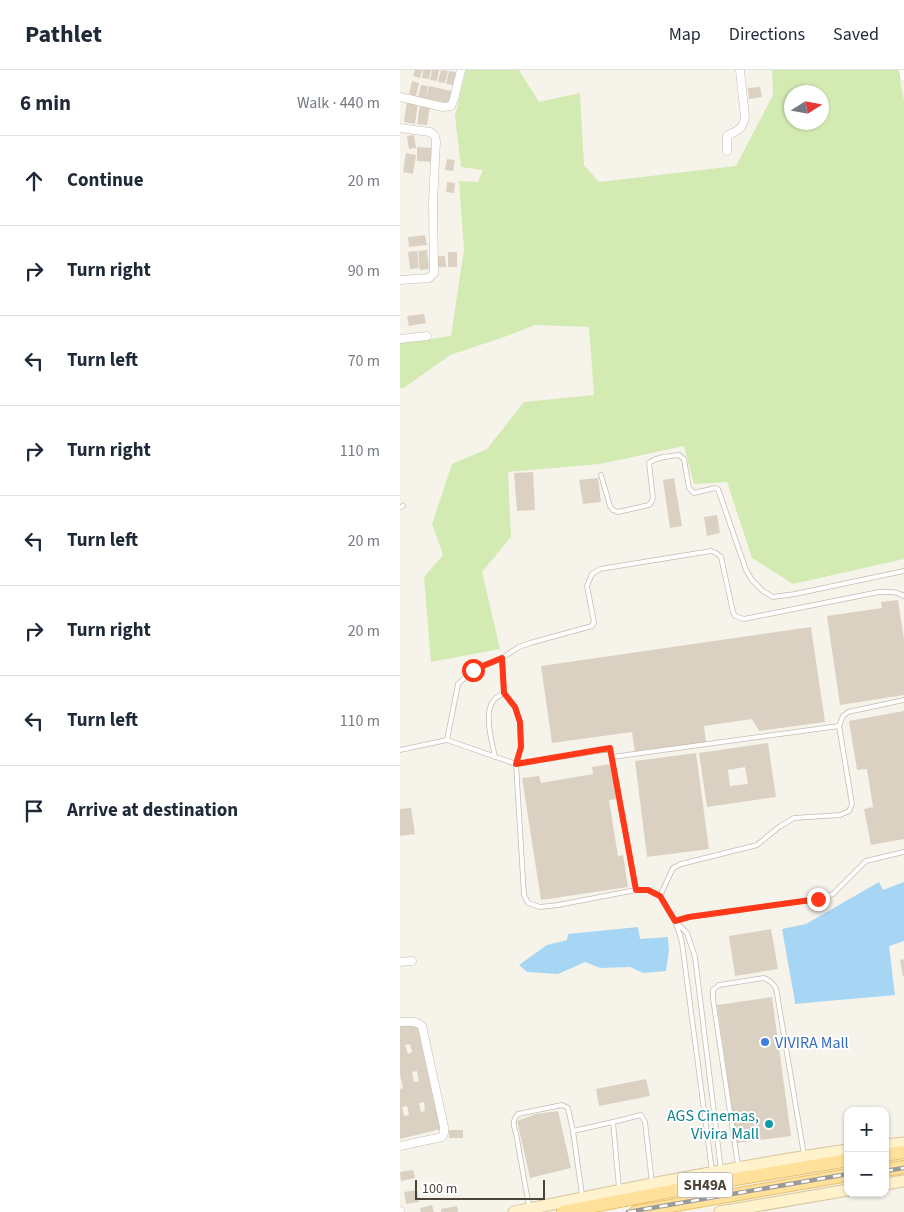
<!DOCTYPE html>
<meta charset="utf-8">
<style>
:root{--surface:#fff;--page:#f2f2f3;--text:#1f2937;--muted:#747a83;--line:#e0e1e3}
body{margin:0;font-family:"Source Sans 3",sans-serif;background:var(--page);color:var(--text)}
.controls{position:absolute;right:15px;bottom:15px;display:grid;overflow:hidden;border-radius:10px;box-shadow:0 1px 4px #0004}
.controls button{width:45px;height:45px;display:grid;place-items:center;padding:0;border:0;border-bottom:1px solid var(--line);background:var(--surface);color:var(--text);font:25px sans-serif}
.compass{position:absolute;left:384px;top:15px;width:45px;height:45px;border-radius:50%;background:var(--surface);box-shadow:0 1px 4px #0004;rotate:79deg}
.scale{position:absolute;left:15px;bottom:12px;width:130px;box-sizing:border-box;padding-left:5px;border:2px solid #4b4338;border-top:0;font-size:14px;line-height:18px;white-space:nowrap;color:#4b4338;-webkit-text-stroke:4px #fff;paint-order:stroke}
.stop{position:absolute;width:15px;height:15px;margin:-11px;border:4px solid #ff3819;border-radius:50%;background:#fff}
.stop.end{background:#ff3819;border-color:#fff;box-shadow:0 1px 5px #0008}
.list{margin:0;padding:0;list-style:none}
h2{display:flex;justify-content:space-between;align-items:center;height:65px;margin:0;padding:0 20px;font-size:21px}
h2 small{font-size:16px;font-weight:400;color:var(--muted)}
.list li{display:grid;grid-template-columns:32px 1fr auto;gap:15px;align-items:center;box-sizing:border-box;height:90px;padding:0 20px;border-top:1px solid var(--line)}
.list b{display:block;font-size:19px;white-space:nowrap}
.list em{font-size:16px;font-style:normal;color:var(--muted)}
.icon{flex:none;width:28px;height:28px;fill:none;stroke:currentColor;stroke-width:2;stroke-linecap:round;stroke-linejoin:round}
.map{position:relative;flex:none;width:504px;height:1142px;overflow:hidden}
header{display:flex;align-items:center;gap:30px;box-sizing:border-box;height:70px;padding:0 25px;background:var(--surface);border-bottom:1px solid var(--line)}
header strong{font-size:24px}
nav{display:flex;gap:28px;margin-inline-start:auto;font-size:18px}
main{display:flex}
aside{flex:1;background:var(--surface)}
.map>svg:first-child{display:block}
</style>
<header>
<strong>Pathlet</strong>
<nav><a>Map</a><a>Directions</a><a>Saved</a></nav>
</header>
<main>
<aside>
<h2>6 min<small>Walk · 440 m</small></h2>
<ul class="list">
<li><svg class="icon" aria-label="ahead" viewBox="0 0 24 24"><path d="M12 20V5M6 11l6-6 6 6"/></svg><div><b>Continue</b></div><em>20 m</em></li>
<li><svg class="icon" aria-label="right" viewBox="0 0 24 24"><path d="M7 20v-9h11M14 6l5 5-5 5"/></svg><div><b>Turn right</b></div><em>90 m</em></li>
<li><svg class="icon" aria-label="left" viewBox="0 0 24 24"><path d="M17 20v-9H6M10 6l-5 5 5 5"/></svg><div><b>Turn left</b></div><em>70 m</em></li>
<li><svg class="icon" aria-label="right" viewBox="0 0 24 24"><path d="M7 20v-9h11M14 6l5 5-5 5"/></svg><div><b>Turn right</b></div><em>110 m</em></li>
<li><svg class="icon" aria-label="left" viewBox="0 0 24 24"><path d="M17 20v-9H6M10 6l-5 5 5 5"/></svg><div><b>Turn left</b></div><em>20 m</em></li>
<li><svg class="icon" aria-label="right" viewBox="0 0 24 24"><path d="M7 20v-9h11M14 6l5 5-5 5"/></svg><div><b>Turn right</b></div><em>20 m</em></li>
<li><svg class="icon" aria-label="left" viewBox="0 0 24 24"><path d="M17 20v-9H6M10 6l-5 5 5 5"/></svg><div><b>Turn left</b></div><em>110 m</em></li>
<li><svg class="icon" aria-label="arrive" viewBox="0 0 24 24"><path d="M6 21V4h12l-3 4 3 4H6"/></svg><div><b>Arrive at destination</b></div></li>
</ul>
</aside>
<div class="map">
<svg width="504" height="1142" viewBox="0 0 504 1142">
<rect width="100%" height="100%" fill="#f6f3eb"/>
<path fill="#d3ebb3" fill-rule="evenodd" d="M66,0H119L139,32L180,23L184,95L199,112L336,96L373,25L372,0H498L504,30V489L393,514L352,488L327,412L294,414L284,376L200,394L108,402L111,467L82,502L100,579L31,592L24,507L43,485L32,454L52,394L87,379L124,332L194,325L189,257L135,255L107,266L50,285L4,318H0V273L51,266L64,179L59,111L78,112L83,100L61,97L55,46ZM392,22H422V52H392Z"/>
<g fill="#a6d6f4">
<path d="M479,812L483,820L504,812V871L489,876L495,925L394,934L395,932L382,859L406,854Z"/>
<path d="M238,857L240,869L268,867L269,881L266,901L243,903L230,897L200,898L185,892L158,904L127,902L119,895L147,875L167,870L168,864Z"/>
</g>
<g fill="#dbd1c3" fill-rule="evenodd">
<path d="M15,0H22L20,8L13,6Z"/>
<path d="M23,0H31L29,9L22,8Z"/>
<path d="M32,0H39L37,11L30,10Z"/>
<path d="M41,0L48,1L45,13L38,12Z"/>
<path d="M49,1L56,2L53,15L46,14Z"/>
<path d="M12,11L19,13L16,26L9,24Z"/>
<path d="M21,15L28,16L26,29L18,27Z"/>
<path d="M29,16L51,21L49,33L26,29Z"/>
<path d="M360,17L362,27L349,29L348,18Z"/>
<path d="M7,31L18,32L15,54L4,52Z"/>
<path d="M20,35L30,36L27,55L17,54Z"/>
<path d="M14,65L16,78L9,79L7,66Z"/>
<path d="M17,77L33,78L32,92L17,91Z"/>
<path d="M6,83L16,85L13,104L3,102Z"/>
<path d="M47,89L55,90L53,101L45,100Z"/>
<path d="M47,112L55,113L54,123L46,122Z"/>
<path d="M25,165L27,175L9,177L8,167Z"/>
<path d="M27,180L29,199L20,200L18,181Z"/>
<path d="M17,181L19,198L10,199L8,182Z"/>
<rect x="48" y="182" width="9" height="15"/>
<path d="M36,186H45L46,197H37Z"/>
<path d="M24,244L26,253L9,256L7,246Z"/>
<path d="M133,402L135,440L117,441L114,403Z"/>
<path d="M198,408L201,432L183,434L179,410Z"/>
<path d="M274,408L282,456L270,458L263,410Z"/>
<path d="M317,445L320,463L307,466L304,447Z"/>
<path d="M498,530L504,569V625L440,635L427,546L482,538L481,532Z"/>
<path d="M411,557L425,652L359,661L352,649L304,656L306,672L235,682L232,662L152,673L141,596Z"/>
<path d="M504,641V769L471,775L464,739L473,737L467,699L457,700L449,651Z"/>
<path d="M368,673L376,727L307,737L299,683ZM345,697L348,714L330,716L328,700Z"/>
<path d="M296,683L309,779L247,787L235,691Z"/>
<path d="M211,694L217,729L209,730L218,786L223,785L228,817L141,830L122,708L139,706L141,713L193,704L192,697Z"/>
<path d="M11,738L15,764L0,766V739Z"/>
<path d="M371,859L378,899L335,906L329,866Z"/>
<path d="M504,889V906H503L500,890Z"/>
<path d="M372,927L391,1066L337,1073L317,935Z"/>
<path d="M17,954L41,1059L0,1069V1019L3,1018L0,1005V956ZM10,974L12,982L8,984L5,975ZM17,1001L19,1011L14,1012L12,1002ZM24,1032L25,1041L21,1042L19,1033ZM7,1036L9,1045L4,1046L2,1037Z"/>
<path d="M246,1009L250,1026L199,1036L196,1019Z"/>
<path d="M158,1041L171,1098L130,1108L117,1051L136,1044Z"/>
<rect x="49" y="1060" width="14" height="8"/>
<path d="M13,1100L15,1108L1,1111L0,1102Z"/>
<path d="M17,1120L19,1132L6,1134L4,1122Z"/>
<path d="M32,1135L34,1142H21L20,1138Z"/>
<path d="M57,1136L58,1142H41V1139Z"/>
</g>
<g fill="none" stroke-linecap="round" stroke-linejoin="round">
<g stroke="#c5bdb0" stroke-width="5.5">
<g id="lane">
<path d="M201,405L210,436L213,440L218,442L249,435L252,431L253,428L249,393C256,387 269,386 279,385L284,389L289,418L294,423L315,418L318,419L346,500L352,510L363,521L373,527L395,524L504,501"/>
<path d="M0,437L3,436"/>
<path d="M47,670L58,614L73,600L102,588L119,577L130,573L192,556L194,552L187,516L192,504L200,499L311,481L316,483L321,487L333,542L335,546L344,549L479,522C488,522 496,521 504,526"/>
<path d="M0,680L47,670L116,694L121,677L120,652L115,637L104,623L102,588"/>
<path d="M95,687C92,672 83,642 94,630C96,627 101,625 104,623"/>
<path d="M212,687L439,656L443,646L448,642L504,630"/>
<path d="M236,820L210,679L116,694L124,825L128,833L140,837L158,835L236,820H248L260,826L275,851L280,865L282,873L312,1101"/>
<path d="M260,826L273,798L281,794L357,775L379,757L394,748L440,745L449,741L452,734L439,656"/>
<path d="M275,851L289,847L418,829L433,824L466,791L504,782"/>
<path d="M276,852L287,863L295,887L321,1100"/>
<path d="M173,1061L213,1052"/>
<path d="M338,1095L313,929V920L319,915L364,908L371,912L376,918L404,1085"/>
<path d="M219,1118L213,1052L241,1045L245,1052L252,1113"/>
<path d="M129,1137L116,1063C113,1055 112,1051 118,1044L162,1035L168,1038L173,1061L182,1125"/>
</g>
</g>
<g stroke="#c5bdb0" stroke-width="9">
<g id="street">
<path d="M503,0L504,7"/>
<path d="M0,27L43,37L51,36L54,29L61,0"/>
<path d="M0,58L30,62L35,66L36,72L33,131L34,203L29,208L0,210"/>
<path d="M327,81V66C337,60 342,61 345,47L340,0"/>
<path d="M0,269L27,266"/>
<path d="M0,892L12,891"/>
<path d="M0,952C8,952 15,950 22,956L44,1057V1063L42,1067L0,1076"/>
<path d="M0,1141V1142"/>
</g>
</g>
<g stroke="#d8c69a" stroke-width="13">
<g id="secondary">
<path d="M485,1075L504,1073"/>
<path d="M485,1114L504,1111"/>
<path d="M114,1142C225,1119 336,1096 448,1080"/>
<path d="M320,1142L448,1120"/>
</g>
</g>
<g stroke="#eac066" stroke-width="14">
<g id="primary">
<path d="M485,1085L504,1082"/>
<path d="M485,1100L504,1097"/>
<path d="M163,1142L318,1112L448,1090"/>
<path d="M236,1142L448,1105"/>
</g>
</g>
<use href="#lane" stroke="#fff" stroke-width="4"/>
<use href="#street" stroke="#fff" stroke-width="8"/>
<use href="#secondary" stroke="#fff2cc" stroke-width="11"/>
<use href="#primary" stroke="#ffe19b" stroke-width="12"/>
<g stroke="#9a9a9a" stroke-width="4.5">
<g id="rail">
<path d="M485,1101L504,1098"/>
<path d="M228,1142L448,1104"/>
</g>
</g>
<use href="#rail" stroke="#fff" stroke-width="2.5" stroke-dasharray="8" stroke-linecap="butt"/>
</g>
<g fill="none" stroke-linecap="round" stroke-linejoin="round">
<path stroke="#ff3819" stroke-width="6" d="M73,600L102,588L104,623L115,637L120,652L121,677L116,694L210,678L236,820H248L260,826L275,851L289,847L418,829"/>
</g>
<circle fill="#3f7fe0" stroke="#fff" stroke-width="2" cx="365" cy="972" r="5"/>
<circle fill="#0f9aa8" stroke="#fff" stroke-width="2" cx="369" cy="1054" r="5"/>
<g text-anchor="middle" stroke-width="4" stroke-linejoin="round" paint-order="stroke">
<rect fill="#fff" stroke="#817b74" stroke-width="1" x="277.5" y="1102.5" width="55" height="25" rx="4"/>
<g font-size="15" font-weight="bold" fill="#4b4338">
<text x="305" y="1120">SH49A</text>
</g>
<g font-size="16" fill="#366cbe" stroke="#fff" text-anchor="start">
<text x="375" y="978">VIVIRA Mall</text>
</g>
<g font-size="16" fill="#0d838f" stroke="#fff" text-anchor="end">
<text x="359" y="1051">AGS Cinemas,<tspan x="359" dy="18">Vivira Mall</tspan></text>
</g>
</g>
</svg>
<div class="controls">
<button>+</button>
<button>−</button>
</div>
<svg class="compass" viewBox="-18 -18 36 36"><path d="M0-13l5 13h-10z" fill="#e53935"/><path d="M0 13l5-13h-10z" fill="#747a83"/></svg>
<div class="scale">100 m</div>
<div class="stop" style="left:73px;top:600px"></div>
<div class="stop end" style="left:418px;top:829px"></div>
</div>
</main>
